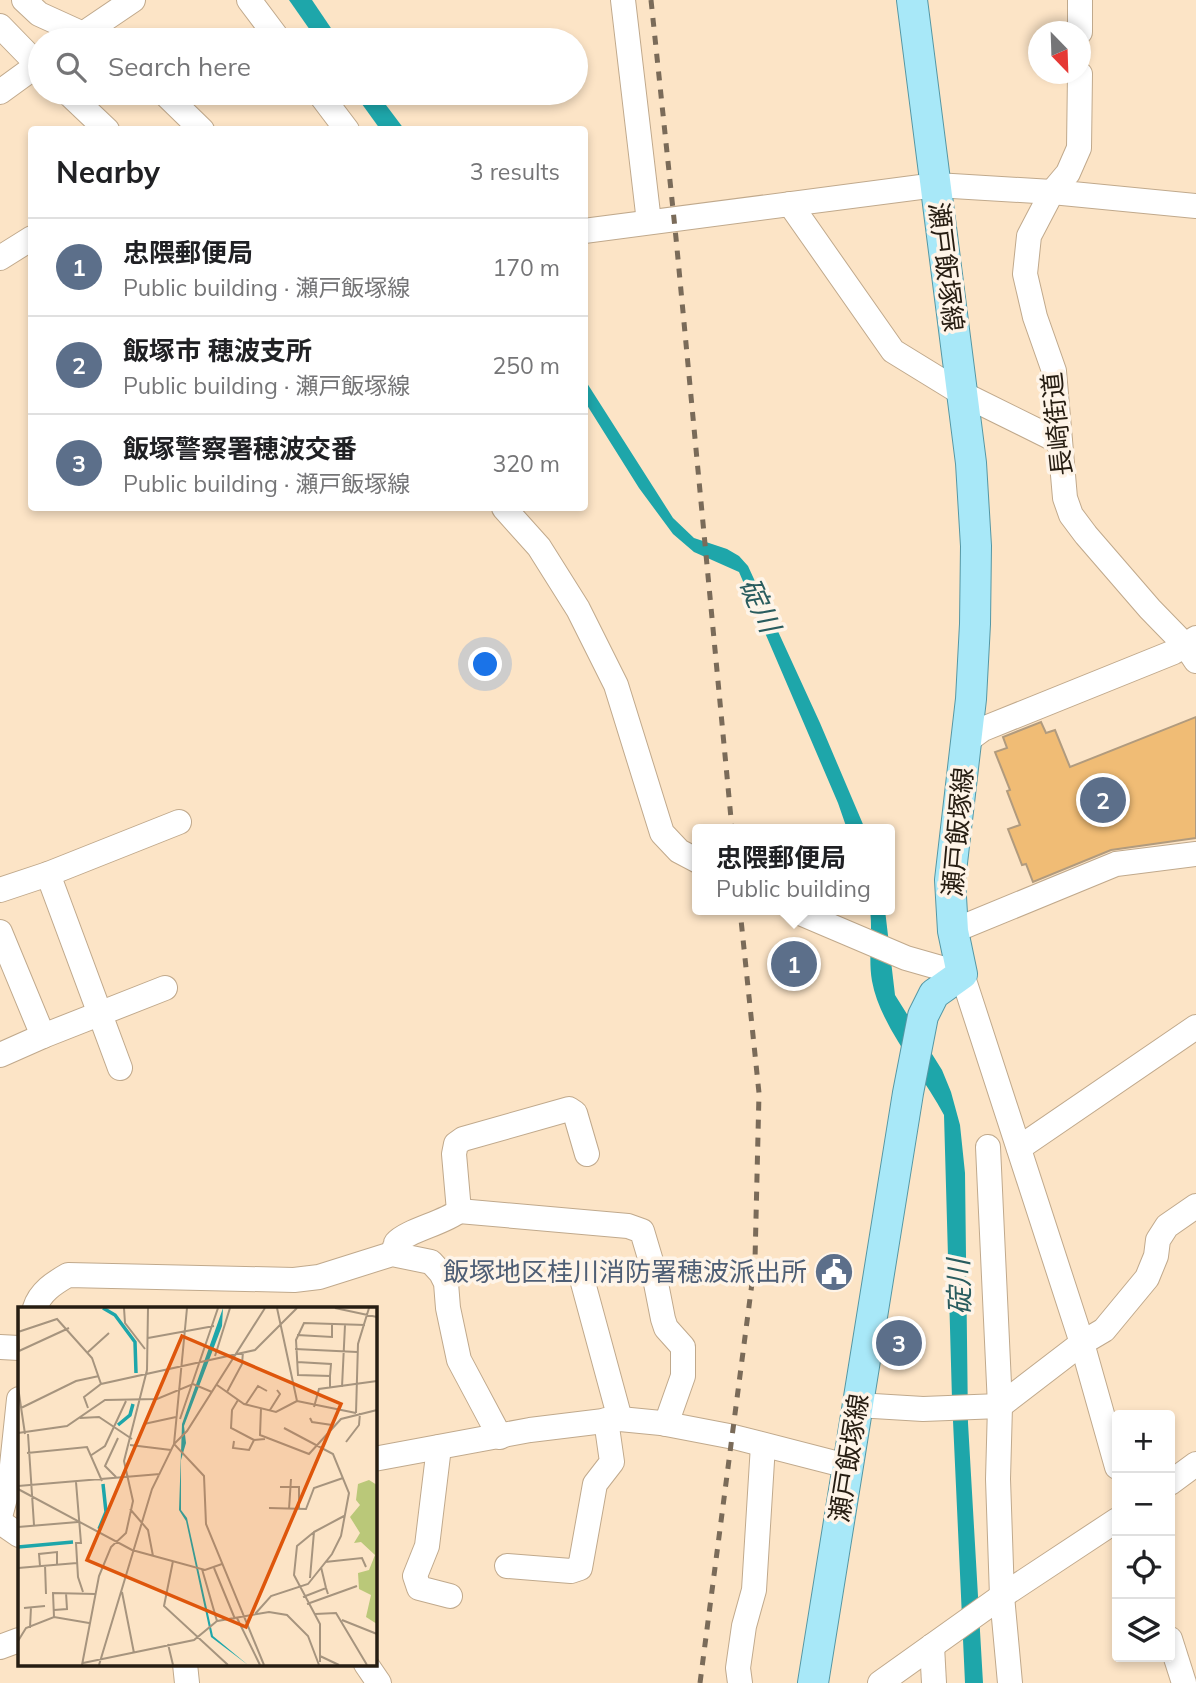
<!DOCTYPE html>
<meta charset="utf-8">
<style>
:root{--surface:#fff;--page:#f6f6f6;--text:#202124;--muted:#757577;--line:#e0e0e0;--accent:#916e14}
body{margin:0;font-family:Mulish,"Noto Sans JP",sans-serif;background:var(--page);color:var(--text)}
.controls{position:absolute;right:21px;bottom:21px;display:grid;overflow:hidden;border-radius:7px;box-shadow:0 4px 10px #0003}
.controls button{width:63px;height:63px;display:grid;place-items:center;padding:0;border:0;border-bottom:2px solid var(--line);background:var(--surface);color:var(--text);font:35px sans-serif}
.compass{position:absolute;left:1028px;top:21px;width:63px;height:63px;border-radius:50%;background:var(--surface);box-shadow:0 4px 10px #0003;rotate:157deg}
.you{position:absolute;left:486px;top:665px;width:24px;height:24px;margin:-18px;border:5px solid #fff;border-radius:50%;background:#1a73e8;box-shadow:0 0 0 10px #1a73e833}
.badge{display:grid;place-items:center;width:46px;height:46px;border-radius:50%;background:var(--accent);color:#fff;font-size:23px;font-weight:700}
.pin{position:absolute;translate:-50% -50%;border:4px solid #fff;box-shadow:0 2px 7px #0006}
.popup{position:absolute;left:692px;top:824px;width:203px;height:91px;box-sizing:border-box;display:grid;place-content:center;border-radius:7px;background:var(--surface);filter:drop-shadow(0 2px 5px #0005);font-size:23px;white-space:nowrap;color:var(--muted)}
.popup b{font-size:26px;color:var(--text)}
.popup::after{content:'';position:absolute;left:50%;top:100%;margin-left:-14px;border:14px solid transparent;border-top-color:var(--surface)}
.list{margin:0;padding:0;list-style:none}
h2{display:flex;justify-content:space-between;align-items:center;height:91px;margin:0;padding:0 28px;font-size:30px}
h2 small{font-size:23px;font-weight:400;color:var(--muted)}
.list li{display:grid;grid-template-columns:46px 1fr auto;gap:21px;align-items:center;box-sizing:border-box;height:98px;padding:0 28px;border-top:2px solid var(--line)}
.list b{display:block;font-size:26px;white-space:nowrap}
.list p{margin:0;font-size:23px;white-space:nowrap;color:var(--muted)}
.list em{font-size:23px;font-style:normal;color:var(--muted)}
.icon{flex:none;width:38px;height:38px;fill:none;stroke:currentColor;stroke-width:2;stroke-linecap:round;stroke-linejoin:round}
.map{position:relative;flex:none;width:1196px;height:1683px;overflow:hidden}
.search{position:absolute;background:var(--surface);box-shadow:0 4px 10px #0003;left:28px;top:28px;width:560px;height:77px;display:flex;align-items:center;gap:18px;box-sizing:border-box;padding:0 24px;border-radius:38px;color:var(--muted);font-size:26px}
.panel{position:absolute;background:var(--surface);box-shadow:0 4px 10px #0003;left:28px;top:126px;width:560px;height:385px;border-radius:7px}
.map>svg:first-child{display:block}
</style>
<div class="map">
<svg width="1196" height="1683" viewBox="0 0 1196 1683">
<rect width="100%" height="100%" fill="#fce4c6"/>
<g fill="#1ea6aa">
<path d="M289,0H312L339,40H317Z"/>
<path d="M354,93H377L404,129H380Z"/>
<path d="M585,380L673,518L694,538L727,549L739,556L748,566L820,723L865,829H847L838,803L739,572L694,552L673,534L639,488L585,402Z"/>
<path d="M870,910H885L895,995L942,1070L951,1092L960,1125L965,1173L968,1423L983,1683H965L952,1399L944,1115C922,1073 880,1026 872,981C868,958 873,933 870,910Z"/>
</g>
<path fill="#f0bc75" stroke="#b19b7e" stroke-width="2" d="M1196,717V838L1111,850L1033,882L1026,864L1022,865L1008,829L1020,825L1007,791L1010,790L995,752L1007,748L1003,737L1041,722L1046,733L1055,730L1070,767Z"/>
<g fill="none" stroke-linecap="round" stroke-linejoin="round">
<g stroke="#c0a98c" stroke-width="26">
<g id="minor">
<path d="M24,0L39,14L83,34"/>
<path d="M249,0L279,40"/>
<path d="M623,0L649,222"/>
<path d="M1080,0V32"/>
<path d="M0,26L40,67"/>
<path d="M74,40L133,0"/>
<path d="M1080,74L1079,148L1068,173L1052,192L1029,236L1025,274L1035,317L1054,371L1065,498L1071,515L1086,535L1150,609L1186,646L1196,661"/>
<path d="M0,92L40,63"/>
<path d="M68,93L107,130"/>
<path d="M164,93L202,130"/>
<path d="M319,93L347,130"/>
<path d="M790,204L893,351L963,394L1060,442"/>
<path d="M584,231L936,185L1052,192L1196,206"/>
<path d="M0,258L32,238"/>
<path d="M504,508L539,547L578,609L616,685L662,833L679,851L698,861"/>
<path d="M966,745L972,737L983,729L1174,652L1196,638"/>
<path d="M48,874L120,1068"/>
<path d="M0,890L48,874L179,822"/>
<path d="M793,910L906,958L962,974L1082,1343L1117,1467"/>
<path d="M953,931L1116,864L1196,854"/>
<path d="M0,932L43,1036L165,988"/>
<path d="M0,1055L43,1036"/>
<path d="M988,1147L1000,1406L998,1479L1002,1596L1010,1683"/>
<path d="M1019,1148L1196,1027"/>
<path d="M459,1211L628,1226L642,1231L653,1268L663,1319L666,1328L683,1347V1376L666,1424"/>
<path d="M392,1254C393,1253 396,1244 396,1243C406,1231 444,1223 459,1211L454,1154L456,1144L463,1139L569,1109L575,1113L587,1154"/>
<path d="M582,1279L620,1419"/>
<path d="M35,1308C40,1292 54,1283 68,1275L294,1280L319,1277L392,1254L431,1262L441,1273L446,1283L448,1308L459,1360L500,1437"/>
<path d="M0,1347L19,1348"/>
<path d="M857,1405L923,1409L1000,1406L1082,1343L1104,1330L1147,1278L1156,1256L1158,1240L1167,1226L1196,1206"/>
<path d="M439,1447L427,1546L415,1576L419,1588L450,1596"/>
<path d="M374,1459L530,1430L620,1419L661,1423L734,1437L847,1466"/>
<path d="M1170,1483L1196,1464"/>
<path d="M0,1517L11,1475L19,1399"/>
<path d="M0,1522L19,1535"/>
<path d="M507,1566L571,1571L580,1568L595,1484L612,1462L606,1420"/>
<path d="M1170,1639L1184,1683"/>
<path d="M932,1646L934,1683"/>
<path d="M0,1647L19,1640"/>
<path d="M185,1664L187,1683"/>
<path d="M366,1664L379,1683"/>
<path d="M740,1683L738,1668L744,1626L754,1590L763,1445"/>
<path d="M880,1683L1002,1596L1117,1520"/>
</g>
</g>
<g stroke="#5597a4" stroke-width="32">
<path id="major" d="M813,1683L908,1093L923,1016L934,994L962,974L953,931L950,880L971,699L975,624L976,546L971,463L912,0"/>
</g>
<use href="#minor" stroke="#fff" stroke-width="24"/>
<use href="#major" stroke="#a8e8f8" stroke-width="30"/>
<g stroke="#7a6b59" stroke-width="5" stroke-dasharray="9 9" stroke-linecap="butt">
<path d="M651,0L676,238L732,829"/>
<path d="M700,1683L755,1260L759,1093L740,910"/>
</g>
</g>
<defs>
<g id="civic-disc" transform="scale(2.0125)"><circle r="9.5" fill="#5c6f8a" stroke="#fef4e8"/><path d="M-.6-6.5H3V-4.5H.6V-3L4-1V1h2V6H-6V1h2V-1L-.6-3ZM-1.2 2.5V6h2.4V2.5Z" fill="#fff"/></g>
</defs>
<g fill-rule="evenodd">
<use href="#civic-disc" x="834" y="1272"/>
</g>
<g text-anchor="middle" stroke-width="7" stroke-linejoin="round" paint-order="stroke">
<g font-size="26" fill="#261d12" stroke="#fef4e8">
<text transform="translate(946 267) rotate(83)" y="9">瀬戸飯塚線</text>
<text transform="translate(1057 424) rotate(-96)" y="9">長崎街道</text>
<text transform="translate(958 832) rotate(-85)" y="9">瀬戸飯塚線</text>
<text transform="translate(849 1458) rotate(-81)" y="9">瀬戸飯塚線</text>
</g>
<g font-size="26" fill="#4e5e75" stroke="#fef4e8" text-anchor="end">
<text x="807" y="1281">飯塚地区桂川消防署穂波派出所</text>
</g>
<g font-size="28" font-style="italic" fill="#295c5e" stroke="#fef4e8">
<text transform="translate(760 605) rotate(65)" y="10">碇川</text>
<text transform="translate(959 1287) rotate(-92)" y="10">碇川</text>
</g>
</g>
<g transform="translate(18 1307)">
<rect width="359" height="359" fill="#fce4c6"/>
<path d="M351,173L359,178V317L348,310L353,288L341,282L340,266L351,263L357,248L343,235L336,236L342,226L332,210L342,198L338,193L340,177Z" fill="#bac879"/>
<path d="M205,1L204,19L166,119L168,136L163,153V203L169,211L195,329L230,358L193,330L168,214L161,203L164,117Z" fill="#1ea6aa"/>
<path fill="none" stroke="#1ea6aa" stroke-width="3.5" d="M85,1L97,8L117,35L118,66M100,118L112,108L115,97M81,222L88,205L85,177M0,240L55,235"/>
<path fill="none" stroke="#a6947e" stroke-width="2" d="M106,1L107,16L127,42M169,1L156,137L186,169L188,217L246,358M259,1L279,94M317,1L359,10M0,2L1,44M0,25L39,12L74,51L83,77M279,28L314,30V17M130,31L196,19M277,42L339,45M1,44L51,21M70,45L91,26M197,49L212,1M279,55L313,57L312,69M199,78L226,97L258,105L279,94M0,80L7,127M324,80L327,18M312,81V69L280,68L278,33L286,16L347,18M209,85L224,57L225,45M220,93L214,103L213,121L236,133M279,94L338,106M228,97L240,79L249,84M296,100L301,82L359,74M3,101L58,74L81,69M70,101L66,90L83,77L237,43L279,1M243,101L242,128L291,147L323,112L359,103M252,103L262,87L259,83M338,106L340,37L351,1M62,111L81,110L114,132M292,111L294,115L314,118M162,112L200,1M126,117L158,110M0,126L49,119L87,93L139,92L175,77L194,85M10,127L16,218M216,134L215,141L231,143L236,133L247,132M328,135L341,118L342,106M112,138L153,143M9,146L69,140L84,174M72,149L87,139L108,94M98,170L87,159L100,131M58,175L63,236H58L60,270L65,285M0,179L142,167M262,180H281V202M0,182L114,243L187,263L204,257M251,201L288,202L296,181L325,171M112,202L130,223L135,249M271,202L273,172M0,220L60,215M296,225L279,239L276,268L302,317V355M155,254L146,299L210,358M307,255L344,251L348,260M27,258L28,287M22,259L21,247L39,245V257M303,260L308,281M0,261L59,256M196,261L217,312M184,262L199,314L251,305L269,308L290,329L301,358M292,271L296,225L326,209M104,285L116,346M285,290L308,281L310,287M289,297L339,279M6,301L27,299M36,303L49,302L48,286M237,307L253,289L290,277L314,247L323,229L331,186L315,147L266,121M297,307L318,306L349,358M36,310L35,286L77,287M219,311L242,358M324,313L359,327M12,321L13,300M0,334L8,321L36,310L71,316M150,337L155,358M302,349L321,358M65,356L176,333L199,314M64,358L81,269L93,240L108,226L115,194L106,154L129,63L130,1M81,358L134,182L156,137L169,124L247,1"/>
<path fill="#de560c" fill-opacity="0.15" stroke="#de560c" stroke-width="3.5" d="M164,29L323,97L228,320L69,253Z"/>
<rect width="359" height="359" fill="none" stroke="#261d12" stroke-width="3.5"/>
</g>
</svg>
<div class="controls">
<button>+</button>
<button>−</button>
<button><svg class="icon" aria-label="locate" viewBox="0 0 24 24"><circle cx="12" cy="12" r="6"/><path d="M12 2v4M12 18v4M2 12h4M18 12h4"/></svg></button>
<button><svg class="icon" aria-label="layers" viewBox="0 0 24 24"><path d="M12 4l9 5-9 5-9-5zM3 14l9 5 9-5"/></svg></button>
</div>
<svg class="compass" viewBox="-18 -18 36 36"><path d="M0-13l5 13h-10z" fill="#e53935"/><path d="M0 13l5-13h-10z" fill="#757577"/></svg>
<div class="you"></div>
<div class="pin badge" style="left:794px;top:964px;background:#5c6f8a">1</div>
<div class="popup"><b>忠隈郵便局</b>Public building</div>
<div class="pin badge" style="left:1103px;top:800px;background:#5c6f8a">2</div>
<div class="pin badge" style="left:899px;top:1343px;background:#5c6f8a">3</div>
<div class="search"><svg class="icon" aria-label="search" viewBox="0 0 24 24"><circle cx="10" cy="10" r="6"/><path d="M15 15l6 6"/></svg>Search here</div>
<section class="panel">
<h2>Nearby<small>3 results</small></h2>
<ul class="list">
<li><span class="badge" style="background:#5c6f8a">1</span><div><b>忠隈郵便局</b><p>Public building · 瀬戸飯塚線</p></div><em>170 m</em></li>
<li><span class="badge" style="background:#5c6f8a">2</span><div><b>飯塚市 穂波支所</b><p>Public building · 瀬戸飯塚線</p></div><em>250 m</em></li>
<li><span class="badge" style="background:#5c6f8a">3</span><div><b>飯塚警察署穂波交番</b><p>Public building · 瀬戸飯塚線</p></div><em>320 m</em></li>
</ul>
</section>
</div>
